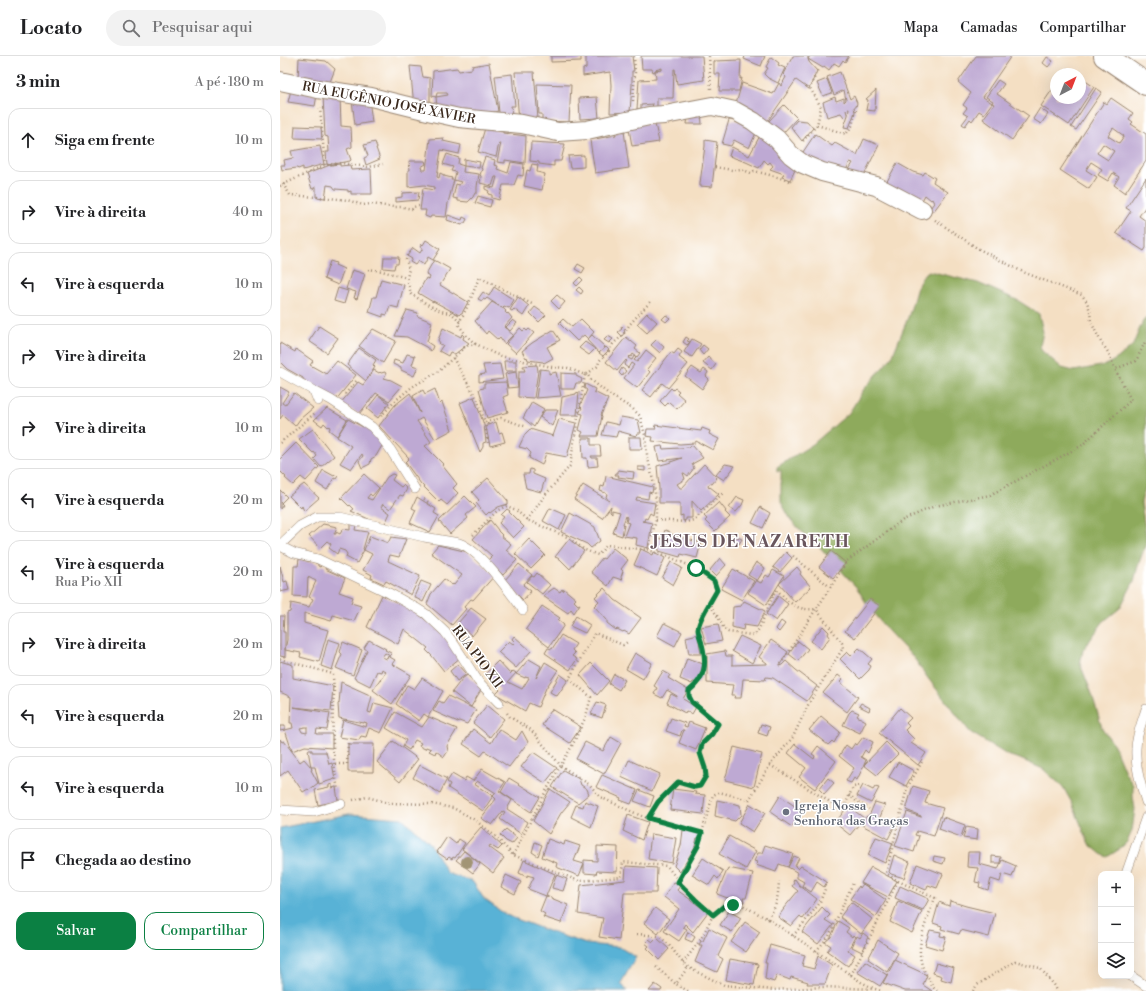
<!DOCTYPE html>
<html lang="pt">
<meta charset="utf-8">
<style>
:root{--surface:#fff;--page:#f2f2f2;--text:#202124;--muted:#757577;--line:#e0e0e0;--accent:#0b8043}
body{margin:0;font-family:"Libre Bodoni",serif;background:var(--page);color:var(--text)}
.controls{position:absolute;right:12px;bottom:12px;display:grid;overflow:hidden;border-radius:8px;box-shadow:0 4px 16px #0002}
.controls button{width:36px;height:36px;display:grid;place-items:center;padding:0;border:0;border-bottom:1px solid var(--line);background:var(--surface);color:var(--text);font:20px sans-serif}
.compass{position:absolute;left:770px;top:12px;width:36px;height:36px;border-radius:50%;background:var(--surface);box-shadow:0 4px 16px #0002;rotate:42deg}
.stop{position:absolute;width:12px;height:12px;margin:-9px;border:3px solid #0b8043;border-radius:50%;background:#fff}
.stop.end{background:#0b8043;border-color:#fff;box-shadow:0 1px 4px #0008}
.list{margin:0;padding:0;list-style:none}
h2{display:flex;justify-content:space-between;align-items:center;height:52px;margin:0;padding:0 16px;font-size:17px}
h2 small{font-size:13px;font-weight:400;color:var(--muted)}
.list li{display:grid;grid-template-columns:26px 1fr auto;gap:12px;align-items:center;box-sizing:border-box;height:64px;margin:0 8px 8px;padding:0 8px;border:1px solid var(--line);border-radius:12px}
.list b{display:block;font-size:15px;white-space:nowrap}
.list p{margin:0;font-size:13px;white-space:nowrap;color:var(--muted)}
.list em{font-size:13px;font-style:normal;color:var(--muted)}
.actions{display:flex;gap:8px;padding:12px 16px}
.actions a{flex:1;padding:9px 0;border:1px solid var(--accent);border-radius:12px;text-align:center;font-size:14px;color:var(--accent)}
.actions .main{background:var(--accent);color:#fff}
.icon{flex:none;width:22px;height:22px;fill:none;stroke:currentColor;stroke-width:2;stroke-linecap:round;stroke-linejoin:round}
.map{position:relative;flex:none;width:866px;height:935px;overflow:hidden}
header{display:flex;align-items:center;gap:24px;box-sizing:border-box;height:56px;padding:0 20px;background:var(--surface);border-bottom:1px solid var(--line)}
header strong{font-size:19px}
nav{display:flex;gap:22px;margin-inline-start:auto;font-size:14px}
.search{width:280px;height:36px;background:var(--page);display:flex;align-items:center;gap:10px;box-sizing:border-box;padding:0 14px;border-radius:22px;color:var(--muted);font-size:15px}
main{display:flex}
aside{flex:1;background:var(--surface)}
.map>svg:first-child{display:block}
</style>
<header>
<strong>Locato</strong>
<div class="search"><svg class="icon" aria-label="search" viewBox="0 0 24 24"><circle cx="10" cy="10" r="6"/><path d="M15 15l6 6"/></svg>Pesquisar aqui</div>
<nav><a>Mapa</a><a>Camadas</a><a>Compartilhar</a></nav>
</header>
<main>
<aside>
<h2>3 min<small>A pé · 180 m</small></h2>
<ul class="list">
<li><svg class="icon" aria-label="ahead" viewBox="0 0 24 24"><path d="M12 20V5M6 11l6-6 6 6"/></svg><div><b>Siga em frente</b></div><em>10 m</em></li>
<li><svg class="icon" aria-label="right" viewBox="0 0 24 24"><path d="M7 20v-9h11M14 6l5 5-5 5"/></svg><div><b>Vire à direita</b></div><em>40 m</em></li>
<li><svg class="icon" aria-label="left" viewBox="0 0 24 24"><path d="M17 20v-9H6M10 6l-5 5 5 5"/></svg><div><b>Vire à esquerda</b></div><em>10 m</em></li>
<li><svg class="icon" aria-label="right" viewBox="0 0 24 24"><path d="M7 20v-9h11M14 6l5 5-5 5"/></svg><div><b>Vire à direita</b></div><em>20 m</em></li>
<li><svg class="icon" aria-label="right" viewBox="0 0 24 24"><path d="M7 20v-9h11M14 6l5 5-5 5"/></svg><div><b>Vire à direita</b></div><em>10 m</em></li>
<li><svg class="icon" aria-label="left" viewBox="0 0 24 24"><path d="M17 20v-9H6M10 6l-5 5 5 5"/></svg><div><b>Vire à esquerda</b></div><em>20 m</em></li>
<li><svg class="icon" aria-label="left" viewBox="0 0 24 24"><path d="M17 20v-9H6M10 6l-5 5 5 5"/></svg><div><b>Vire à esquerda</b><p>Rua Pio XII</p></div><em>20 m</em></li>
<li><svg class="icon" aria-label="right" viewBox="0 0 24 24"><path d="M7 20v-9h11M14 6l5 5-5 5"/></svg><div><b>Vire à direita</b></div><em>20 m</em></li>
<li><svg class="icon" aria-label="left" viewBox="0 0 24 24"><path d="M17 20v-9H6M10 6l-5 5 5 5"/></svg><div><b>Vire à esquerda</b></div><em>20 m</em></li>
<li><svg class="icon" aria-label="left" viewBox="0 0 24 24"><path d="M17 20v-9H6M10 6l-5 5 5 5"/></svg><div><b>Vire à esquerda</b></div><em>10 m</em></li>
<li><svg class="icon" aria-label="arrive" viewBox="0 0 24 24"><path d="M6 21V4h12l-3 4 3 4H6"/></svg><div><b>Chegada ao destino</b></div></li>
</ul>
<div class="actions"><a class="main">Salvar</a><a>Compartilhar</a></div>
</aside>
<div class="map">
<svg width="866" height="935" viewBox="0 0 866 935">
<rect width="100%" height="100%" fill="#fff"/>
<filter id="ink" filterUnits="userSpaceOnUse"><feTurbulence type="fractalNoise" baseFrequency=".025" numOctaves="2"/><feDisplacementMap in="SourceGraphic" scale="8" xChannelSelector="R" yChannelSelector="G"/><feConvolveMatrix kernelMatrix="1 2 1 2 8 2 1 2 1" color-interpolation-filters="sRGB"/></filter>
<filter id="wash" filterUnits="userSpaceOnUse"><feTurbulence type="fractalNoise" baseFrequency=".012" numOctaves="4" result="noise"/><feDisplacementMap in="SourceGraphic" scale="16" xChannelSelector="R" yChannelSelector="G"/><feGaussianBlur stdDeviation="0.9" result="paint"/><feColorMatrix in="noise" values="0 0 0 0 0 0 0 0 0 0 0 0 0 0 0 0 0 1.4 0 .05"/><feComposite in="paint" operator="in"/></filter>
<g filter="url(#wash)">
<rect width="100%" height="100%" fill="#f4dfc3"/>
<path fill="#8eaa5c" stroke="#646a3d" d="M649,215L698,227L737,244L759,258L763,276L760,290L762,295L782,312L794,315L826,309L838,302L853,289L859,274L864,263L866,261V430L861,446L866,479V487L858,510L854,525L840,552L823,566L803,594L800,608L812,638L822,672L834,689L845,716L853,729V741L855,753L852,775L847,786L840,793L827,801L821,798L809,788L792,747L783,731L763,713L740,703L727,699L690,676L647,621L634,602L609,576L590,553L577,532L538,489L523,477L511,464L501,446V414L497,416V411L533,388L569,357L584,333L612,301L629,259L637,231L644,218Z"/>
<path fill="#59b2d6" stroke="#4a6e7a" d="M69,758L122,762L150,787L167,817L193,826L204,843L226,859L268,875L306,888L339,891L356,901L341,927L347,935H0V772Z"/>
<g id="blocks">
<g fill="#bea9d3" fill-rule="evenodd">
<path d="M271,0H301V5L271,6Z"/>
<path d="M306,0H352L354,15H352V29L350,56L330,57L331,29L330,16L303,20V13L306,12Z"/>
<path d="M361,0H422L424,24L397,28L395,13H394L393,42H377V52L372,51L373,48L361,49V53H357L359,24L376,23L375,15L382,14V12L375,14V15L373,16L372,13H362Z"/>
<path d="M465,0H485L481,10L464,3Z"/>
<path d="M513,0H528V3L530,0H569L565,6L563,4L559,10L554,7L549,14L544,10L543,12L528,3L529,6L537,15L529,33L516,24L487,66L456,48L462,27L493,38L499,27L501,30L506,21L503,18Z"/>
<path d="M696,0H731L703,41L712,47L704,58L699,55L692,65L690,63L685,70L682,68L688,60L683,57L687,52L683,49L691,37L678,26Z"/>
<path d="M491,1L499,7L498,9L505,12L498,27L488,22L484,18L488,12L486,11Z"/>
<path d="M767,1L773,5L768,11L763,7Z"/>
<path d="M19,2L46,5L55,13L50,26L23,21L18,23Z"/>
<path d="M461,4L460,23L462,22L459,35H439L440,18H434V5Z"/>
<path d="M209,7L218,55L201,59L157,51L156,41L168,39L167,37H157L156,41L152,40L153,15L177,12L179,15L192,13V10Z"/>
<path d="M130,10L141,11L143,21L150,22V52L134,50Z"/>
<path d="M787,12L796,18H782Z"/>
<path d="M235,16H254L258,63L239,65Z"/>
<path d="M560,16L570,43L574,40L577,47L576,51H574L575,56L569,72L564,71L568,59L569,53L566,54L567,58L564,61L561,57L547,61L543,46L555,41L556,45L564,42V46L566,44L564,34L554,39L547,21Z"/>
<path d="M232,18L235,50H231L233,65H220L215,20Z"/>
<path d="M800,21L814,31L789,69L761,50L776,28V42H800Z"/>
<path d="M547,23L552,37L543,40L537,27Z"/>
<path d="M718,24L724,28L717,38L749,60L732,84L703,63L714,48L712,47L713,45L706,41Z"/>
<path d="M257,28L291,29L289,66L262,65V58H259Z"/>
<path d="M816,32L822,36L796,74L791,71Z"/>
<path d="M11,34L37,39L35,50L8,46Z"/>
<path d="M596,34L595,55L586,54L588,44L586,43Z"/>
<path d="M43,40H60L61,70L71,71L72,91L67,93L71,104L70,105L47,109L46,96H49L48,81L45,80Z"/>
<path d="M317,41L319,62L300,63L299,42Z"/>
<path d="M831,42L853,57L849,63L853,66L851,68L866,78V105L845,137L834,129L839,121L833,117L828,125L818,119L822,113L811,106L806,114L817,121L809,133L780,114L824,46L827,48ZM833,72L844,80L839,87L828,80ZM823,88L834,95L828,104L817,97Z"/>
<path d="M89,43L92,66L75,69L72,44Z"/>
<path d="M504,49L517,62L502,78L488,66Z"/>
<path d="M760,52L768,58L761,68L753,63Z"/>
<path d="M421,56L422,68H407L408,59Z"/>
<path d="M449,64L461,65L477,75L469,92L454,84L451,90L442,88Z"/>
<path d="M517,64L527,65L533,72L522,85L511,71Z"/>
<path d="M348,67L375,68L379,86L352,90Z"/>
<path d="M15,70L41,71L42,83L14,82Z"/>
<path d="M205,72L223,75V77L246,80L245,107L225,104V107L217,106L221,87H219L216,101L198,96Z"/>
<path d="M344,75L349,112L315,117L310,84L336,79L335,76Z"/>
<path d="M482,76L518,108L510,124L502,121L504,118L490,113L493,110L490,106L488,108L484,104L479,112L466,106L449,100L452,91L469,100Z"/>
<path d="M535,78L552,90L555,87L577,99L584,83L599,89L582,123L567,117L573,107L570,106L564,118L521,99Z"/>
<path d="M164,82L163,85L181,89L179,98L161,94L157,121L159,122L160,117L164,119V120L172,122L171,124H174L168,147L166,161L151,160L150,162L145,160L146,154H140L143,132L154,134V131L144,129L128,131V114H130L129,105H145L146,108L141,111L142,114H146L150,83Z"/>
<path d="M425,84L437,86L432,131L420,130V127L425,90Z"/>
<path d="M95,86L97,92H96L100,103L86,109L84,102L88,100L84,89Z"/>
<path d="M251,86L285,88L281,105H274V110L259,108V106L250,105Z"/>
<path d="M40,90L44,108L23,114V111L18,113L17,112L2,114L1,109H5L4,104L13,102L11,95Z"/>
<path d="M167,98L179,102L178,108L184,110L183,116L199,118L197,131V137H195L193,141L188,146L178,145V143L173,142L176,128L179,129L181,126L174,124L176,116L171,115L173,111L163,108Z"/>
<path d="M304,99V111L290,112L288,100Z"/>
<path d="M205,101L215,104L214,109L218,110L217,113L228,117L231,106L244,108L243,120L238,119L234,129H223L219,144L212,142V139L208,138L209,135L205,133V130L214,132L217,121H215L212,130L200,127L201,120L200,119L202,113L201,112Z"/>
<path d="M184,103L200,106L199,112L184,110Z"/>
<path d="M617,107L633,116L643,119L645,116L655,122L653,126L668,136L653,156L650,152L654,147L652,143L651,144L645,139L640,148L605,129Z"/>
<path d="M60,108V110L70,109L71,114L91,113L92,138H71V135L68,136V134L55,133L53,130L47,129L45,142L36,141V131L32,133L27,118L50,109Z"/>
<path d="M252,108L258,109L257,116L265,118L262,134L244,130L247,114L250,115Z"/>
<path d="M866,122V150L859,160L866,165V192L864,195L836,177L851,155L846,152Z"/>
<path d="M139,136L138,144L116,146V142L122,141V137Z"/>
<path d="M198,140L212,144L210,151L195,147Z"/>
<path d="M168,159L182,164L183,161L187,163L185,167H183L182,169L167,164Z"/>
<path d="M146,184L160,193L153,204L148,201L144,209L138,205L135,209L130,206L132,203L127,200L133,192L140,197L143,192L140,191L142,188L143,189Z"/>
<path d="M104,201H119L118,208H115L114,213L103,212Z"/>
<path d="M154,204L170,213L160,229L188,246L182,257H181L179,259L153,245V246L138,237L146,222L149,223L150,221L146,218Z"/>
<path d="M50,205L56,207L55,209L64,213L58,229L44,223Z"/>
<path d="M298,208L305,212L302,217L295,213Z"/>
<path d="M72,214L85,218L77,243L74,242L76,236L66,233Z"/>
<path d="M300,221L303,224L297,230L294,227Z"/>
<path d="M101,223L124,229L118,252L110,250L107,259L103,258V261L89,256L93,241H96Z"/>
<path d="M214,231L234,244L229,252L224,250L222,252L207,242L205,244L203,243L202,245L198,243L203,236L209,240Z"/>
<path d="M299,231L303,235L301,238L296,234Z"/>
<path d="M58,232L68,235L64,248L54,245Z"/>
<path d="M277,239L285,246L279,253L271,245Z"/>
<path d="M238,241L249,250L243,260L234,253L232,255L230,254Z"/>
<path d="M212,246L224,253L226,255L225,256L227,258L228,257L232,262L224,271L233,279L224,288L220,282L218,284L208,275L206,278L195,265Z"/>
<path d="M255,251L266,259L259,266L250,257Z"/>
<path d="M127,254L138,257L137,260L152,266L147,286L153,290L151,295L146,291L127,281L115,280Z"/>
<path d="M367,257L377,266L367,277L357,268Z"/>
<path d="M386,259L390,262L386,266L382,263Z"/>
<path d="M283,263L292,271L301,263L314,276L308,283L304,279L297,285L279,267Z"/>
<path d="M233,264L237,267L230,275L226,271Z"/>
<path d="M39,270L58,282L47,297L29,285Z"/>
<path d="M342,270L345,273L344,275L345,276L342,280L338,276L342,273L341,272Z"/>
<path d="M163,272L181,281L182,278L184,280L183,283L189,287L175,298L170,296L168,300L159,295L163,289L159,288L160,287L158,284Z"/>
<path d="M240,272L243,275L245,273L247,275L249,273L254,277L236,297L226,288Z"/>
<path d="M93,273L116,285L103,307L79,290Z"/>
<path d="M273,274L280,284L267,291L273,302L264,307L263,306L248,304L247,301L246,302L242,295L252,287Z"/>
<path d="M312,279L325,291L319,297L307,284Z"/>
<path d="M328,280L333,283L329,287L324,284Z"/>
<path d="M346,281L357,290L355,293L360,297L357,301L353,298L351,301L350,300L348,302L352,304L354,300L356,302L354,304L357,306L366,294L376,302L367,313L370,316L357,332L344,322L354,309L351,307L348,312L344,309L347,305L346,304L337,315L326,306Z"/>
<path d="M406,281L409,283L407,285L410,286L407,289L403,286Z"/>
<path d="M412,283L421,288L412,301L404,296Z"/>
<path d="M376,284L384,291L380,297L371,289Z"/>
<path d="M305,286L315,293L309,299L299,292Z"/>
<path d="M0,287L15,296L16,293L33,305L30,309L46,318L57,305L76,319L55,345L35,332L23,323V322L7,313L0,306Z"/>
<path d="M423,289L428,293L423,299L419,294Z"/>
<path d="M326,291L329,294L323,300L319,297Z"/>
<path d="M79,292L96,304L93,309L95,311L86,325L67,309Z"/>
<path d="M398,293L402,296L399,301L408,308L388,332L382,327L371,341L362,334L391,296L394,298Z"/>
<path d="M127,298L135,300L132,309L138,311L134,320L121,314V312L113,308L114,304L123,307Z"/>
<path d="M428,301L436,308L432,314L423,307Z"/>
<path d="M224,305H236V315H225Z"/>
<path d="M220,308L223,323L199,326V319L205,318L203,309Z"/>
<path d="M257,309L258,315L254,342L238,341L239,315H245L243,310Z"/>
<path d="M412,311L421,317L424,313L428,316L426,320L429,323L422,333L405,320Z"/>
<path d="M342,312L346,315L342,320L339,317Z"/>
<path d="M260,313L269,314V318L276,316L281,340L256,342Z"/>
<path d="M94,314L99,317L100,316L101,317L105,316L106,318L104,322L111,324L122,330L109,345L96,337L79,358L60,348L78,326L83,329Z"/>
<path d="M236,316L238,331L228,332L225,318Z"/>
<path d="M281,317L296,318V320L302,323L301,327H296L294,333H281Z"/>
<path d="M226,326L228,339L223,341L228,356L207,362L199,333L204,332V327Z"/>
<path d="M305,328L315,333L314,336L328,343L321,359L322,360L318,380H301L303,376L299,374L303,358L299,357L302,352L300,350L307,334L304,332Z"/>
<path d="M0,331L9,336L2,347L5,349L14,337L33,352L20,363L15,370L3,359L0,363Z"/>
<path d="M391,332L393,334L395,332L399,335L397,337L405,344L397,353L389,346L385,350L380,345Z"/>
<path d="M155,333L160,348L162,346L172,374L155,383L142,362L137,365L151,386L145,390L163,408L162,409L177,428L173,432L178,437L167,449L161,444L159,446L141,428L125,406L129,402L99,370L115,349L130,337L140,357L133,340L143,334L145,338Z"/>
<path d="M299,336L297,359H280L282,341L296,338V337Z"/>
<path d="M98,339L109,347L98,362L87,353Z"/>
<path d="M194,341L204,369L206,386L203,387V391L200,396L180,347Z"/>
<path d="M252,346L264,353L254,371L243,362Z"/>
<path d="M47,352L67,364L57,380L49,374L50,372L49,370L48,371L44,367L42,370L34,364Z"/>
<path d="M265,354H278L272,370L260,361Z"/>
<path d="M341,361L358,364L361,377H357L356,380L338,375L336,381L322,379L326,366L339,369Z"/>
<path d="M68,363L83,371L84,368L103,388L96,400L91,403L90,408L82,412L79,405L83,400L82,398L71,413L60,407L71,390L57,381Z"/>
<path d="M279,363L296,367L287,401L266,397L262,409L249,402L251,397L247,393L239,391L245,378L250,373L273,380Z"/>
<path d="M216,366L219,377L222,376L225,386L210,390L206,371L207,370V368L208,367V369Z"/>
<path d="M375,369L421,375L422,372L430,375L429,378L439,383L433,394L416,385L415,387L400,388L372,385L373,381L366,380L367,373H376Z"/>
<path d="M33,373L54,400L41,411L34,403L37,400L34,396L33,397L19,383Z"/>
<path d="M349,381H361L362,393H349Z"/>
<path d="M302,382H311V389H320L321,400H311L312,402H317L318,410L308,411L307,402H303Z"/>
<path d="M16,387L39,411L26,425L21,421L13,429L5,422L6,421L1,416L0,417V403Z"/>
<path d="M382,390L383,393L400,392H401L413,390L423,402L412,408L414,412L408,420L404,417H403L405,423L397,428L400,432H402L424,408L437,422L432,428L430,427L428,430L429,432L430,431L439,438L421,455L412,445V462H406V464L403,465V459L400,460V447H379V432L377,410L388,407L402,402L379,405L376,391Z"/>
<path d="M445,408L455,410L444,424L436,419Z"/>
<path d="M358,411H365V415L358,414Z"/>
<path d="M250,413L253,414V418L265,423L261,436L246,432L243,418H249Z"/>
<path d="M43,414L54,420L55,419L58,420L56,423L54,422L47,434L36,427Z"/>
<path d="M338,414L354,416L353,423L338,421L339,419H335L336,417H338Z"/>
<path d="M84,418L99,432L92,440L90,438L87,442L92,444L107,421L112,418L115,419L112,424L121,431L123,429L127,433L123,440L120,439L110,453L103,448L101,451L110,457L104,470L71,455L74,453L70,449L69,450L61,442Z"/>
<path d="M326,420L373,431L372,437L369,436L368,443L357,441L356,444L375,447L373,459L370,457L367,463L365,462L364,465H362L372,467L368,492L356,489L357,482L344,480L349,467L346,466L347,462L346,460L343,468L344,469L342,480L333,477L340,456L332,454V457L330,455L331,450L322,462L294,443L303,429L329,445L326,441L327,438H326V437L320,435L321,430L324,431Z"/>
<path d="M208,422L228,445V448L218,451L210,457L209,456L206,459L196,447L199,444L192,436Z"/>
<path d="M24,428L39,442L24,455L22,450L21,452L9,440Z"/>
<path d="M0,434L7,441L1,447L3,449L0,453Z"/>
<path d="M185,440L196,451L186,459L188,462L170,478L159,465Z"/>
<path d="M137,441L156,453L154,457L159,460L150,476L130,467L136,454L132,452Z"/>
<path d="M457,441L464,444L462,449L456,456L449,452Z"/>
<path d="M439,446L446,455L445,456L450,461L435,475L425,465L427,463L424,460Z"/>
<path d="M480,451L490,457L483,472L472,467Z"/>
<path d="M270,452L286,459L279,474L263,465Z"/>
<path d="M227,453L230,455L229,456L244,471L233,482L219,467L224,461L221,459Z"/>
<path d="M290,457L315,471V472L320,485L311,492L307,488L281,476Z"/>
<path d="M210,464L218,474V475L222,479L221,480L231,488L226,494L237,504L223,519L208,504L212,500L193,483Z"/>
<path d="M43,468L57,471L54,478H56V476L60,478L63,473L70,474V469H76L75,474L88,476L83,493L84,494L77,507L66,501L67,498L65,495L59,493L57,498L49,492L51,488L47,485L40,492L29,480Z"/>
<path d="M385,474L390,476V478L421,487L417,502L401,498L400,501L379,495V493L375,492L378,482L382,483Z"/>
<path d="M90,480L108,487L111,481L126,483L119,501L110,499L108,505L140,520L131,539L106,525L104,528L91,522L92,519L83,514L92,498L84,494Z"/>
<path d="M455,480L462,483L459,488L453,484Z"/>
<path d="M249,483L265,499L251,513L235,498Z"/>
<path d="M289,483L304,495L290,513L280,503L275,501Z"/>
<path d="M158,489L188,496L215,519L193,544L191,543L184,551L186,553L172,569L147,548L151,538L164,523L172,529L173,528L174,529L182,519L151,497Z"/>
<path d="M333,492L348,504L341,513L343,515L341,521L342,524L333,521L328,530L311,516L322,502L324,503Z"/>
<path d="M361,493L373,499L374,496L385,502L377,520L354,509Z"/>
<path d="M551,495L566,507L553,522L539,511Z"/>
<path d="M506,496L512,502L500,516L493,511Z"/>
<path d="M440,502L446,509L436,520L430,514Z"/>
<path d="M19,503L30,506L31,505L38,508V510L40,511L42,509L46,511L45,513L65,522L59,536L73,541L71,547L81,550L74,565L53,559L51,565L24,557V567L48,574L39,606L20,601L21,597L5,594L7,584V557L10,556L11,547L29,551L33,543L29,541L36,525L28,521L27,541L13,540L14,510H18Z"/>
<path d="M391,506L402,512L393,529L382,522Z"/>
<path d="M476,506L485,512L477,525L481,527L486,519L489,521L493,514L504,520L499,528L517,511L521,516L520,518L531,531L515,546L499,528L486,549L468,537L476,524L468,519Z"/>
<path d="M239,508L252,519L243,529L251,535L243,544L224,525Z"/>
<path d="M0,510L4,526L7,525L9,534L0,536Z"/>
<path d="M453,513L474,525L462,544L441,533Z"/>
<path d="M257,517L270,529L262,538L247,526L252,520L254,521Z"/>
<path d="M141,525L151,529L143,546L134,541Z"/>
<path d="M274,532L280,536L282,533L283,535L284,533L296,543L294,545L298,549L300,548L294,557L291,553L288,557L263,540Z"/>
<path d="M324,532L335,544L361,562L349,578L344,575L343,576L337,573L336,574L327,567V564L314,550L319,545L315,541Z"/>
<path d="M102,539L133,554L161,576L181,601L164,615L152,600L146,594L148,592L124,573L118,588L87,571Z"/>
<path d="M498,540L508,548L496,565L486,558Z"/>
<path d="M590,543L600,550L575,582L565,575Z"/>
<path d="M464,545L485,555L477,571L464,569L463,574L452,571L453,551L461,550Z"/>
<path d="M262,550L280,562L278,564L284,569L269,591L246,573Z"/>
<path d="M191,552L206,563L192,580L178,567Z"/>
<path d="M0,560H4L3,576H5V601L0,600Z"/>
<path d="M296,560L310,569L305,577L290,570Z"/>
<path d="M501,565L505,568L499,576L496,573Z"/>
<path d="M384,567L402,576L395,590L377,580Z"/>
<path d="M438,568L442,585L426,588L421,571Z"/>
<path d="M543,570L549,576L548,578L550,581L541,593L531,585Z"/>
<path d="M418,578L421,598H409L406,581Z"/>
<path d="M281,579L296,588L292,594L295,597L292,600L297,603L290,614L265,597L268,592L272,593Z"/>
<path d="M234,580L251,595L236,612L218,596L229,585L233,588L235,586L232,583Z"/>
<path d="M460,580L481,590L472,607L452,595Z"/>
<path d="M48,583L60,587L52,614L41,610Z"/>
<path d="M89,584L106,593L105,594L111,597L110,600L105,597L102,601L107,603L108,600L115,604L112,608L131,619L112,648L93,634L106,616L102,613L101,616L97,615L90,630L74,622L87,594L84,592Z"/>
<path d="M491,584L508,596L499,610L502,609L506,605L516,614L537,630L527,645L493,622L486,621L485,624L463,623L461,642H454L455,639H451L453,629L427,627V598L445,595L446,600H452V609L487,608V607L479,601Z"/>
<path d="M518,585L528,593L518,605L509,598Z"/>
<path d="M63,586L82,594L73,619L56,612L62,598L60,596Z"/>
<path d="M579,592L592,603L588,608L591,610L589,614L580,623L560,603L567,596L571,600Z"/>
<path d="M355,597L372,607L363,623L346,613Z"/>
<path d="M407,602L423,608L420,620L422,619L418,627L413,626L412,628L400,623Z"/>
<path d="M249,603L261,610L256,622L265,606L278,614L266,632L258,651L249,647L245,655L216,638L220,634L205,618L218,605L230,618L233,615L236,617L228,626L242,633L249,622L245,621V622L236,618Z"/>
<path d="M0,605L13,609V622L53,630L51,655L13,651L50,657L47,674L37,673L36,678H52V692L25,690L12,695L5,674L13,672L12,667H10L11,641L0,636ZM25,671H27V677L22,676L20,672Z"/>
<path d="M311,607L329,625L317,639L300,619Z"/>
<path d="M178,608L187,618L177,625L170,615Z"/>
<path d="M383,615L390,619L388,622L408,634L403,643L416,651L412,658L406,655L405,657L387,647L391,638L397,641V640L387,634L382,642L374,638L377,632L374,630Z"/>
<path d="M280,618L288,624L277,640L270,636Z"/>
<path d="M334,618L345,624L339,634L329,628Z"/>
<path d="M187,619L202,632L191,651L172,636L182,623Z"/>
<path d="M558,619L563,623L560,626L578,641L567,656L543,637Z"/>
<path d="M142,622L163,635L148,661L144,658L139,665L116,648L127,629L134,633Z"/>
<path d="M61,626L92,640L88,656L91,657L94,647L113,652L101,677L89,672L86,681L81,680L79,684L59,681L63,664L86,671L87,667L84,666V667L59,662L58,648L59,647Z"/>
<path d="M168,640L196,654L187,668L179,665L178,666L153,655L159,645L163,647Z"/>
<path d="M317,646L326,649L322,662L311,658Z"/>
<path d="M581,647L590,652L589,655L579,650Z"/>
<path d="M207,649L224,663L210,681L193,667Z"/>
<path d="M620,652L631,662L626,667L629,670L625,674L634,683L631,687L646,697L638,709L599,677Z"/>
<path d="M272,653L301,671L290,687L262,669Z"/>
<path d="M572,654L579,657L577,660L586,665L580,677L563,669L569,657Z"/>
<path d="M115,656L142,671L149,661L177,673L167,690L168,695L164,701L156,695L155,698L149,695L151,693L146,691L145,693L139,690L141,687L135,684L129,694L123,690L126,684L106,672Z"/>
<path d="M541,660L560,676L554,687L552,685L548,689L529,674Z"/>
<path d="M391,662L405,667L404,670L407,671L409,666L425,672L416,694L399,687L404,674H402L400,680L386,675Z"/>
<path d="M481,668L490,671L487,680L478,677Z"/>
<path d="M0,670H5V674L0,675Z"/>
<path d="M193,673L211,687L219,673L236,684L242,675L248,686L229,711L205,695L201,700L183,688Z"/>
<path d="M331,681L341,687L324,718L296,703L305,686L323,695Z"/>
<path d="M583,681L593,686L588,697L585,694L581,701L586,704L584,709L606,686L618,698L597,719L584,709L577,724L574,722L571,727L566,725L574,712L559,700L566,689L571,693L575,687L577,689Z"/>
<path d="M0,683L2,686L4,685L20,706L24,703L31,711L32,714H31L38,727L29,734L28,733L23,736L8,714L0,720Z"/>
<path d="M113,685L138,703L120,726L97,706Z"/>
<path d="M68,688H94L93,716H68Z"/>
<path d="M515,688L534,703L535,700L532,698L538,690L556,705L535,733L519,721L526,712L508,697Z"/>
<path d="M454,691L482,698L474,731L445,724Z"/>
<path d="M28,694H32V696H46L49,708L52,707L55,723L39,728L35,711H31Z"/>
<path d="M253,696L277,712L265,727L241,711Z"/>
<path d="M349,704L380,718L372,735L341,721Z"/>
<path d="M618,706L634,715L626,730L609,721Z"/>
<path d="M140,709L167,723L160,737L133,722Z"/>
<path d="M202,713L225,726L219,735L232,744L227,753L247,766L241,778L220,763L225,756L223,755L212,769L201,762L216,743L213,740L216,737L197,725L194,728L213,740L203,755L168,732L170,728L167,726L172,718L184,725L186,721L193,725Z"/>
<path d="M283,714L299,723L301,729L307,733L309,738L298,747L272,731Z"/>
<path d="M322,719L357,734L351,748L340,744L341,742L316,731Z"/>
<path d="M229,722L260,741L251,756L221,736Z"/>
<path d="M548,722L554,727L544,738L539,733Z"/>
<path d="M52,728V732L56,731L58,745L38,749L35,734L49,731V729Z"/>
<path d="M583,729L593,734L595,731L599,732L591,747L577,740Z"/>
<path d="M633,730L649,735L645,747L663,752L654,780L637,775L635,779L639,780L634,796L615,790L627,756L641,761V760L626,754Z"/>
<path d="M270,733L290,746L281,757L269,778L253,765Z"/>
<path d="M393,733L416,736L415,738L425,739L423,758L390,754Z"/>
<path d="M359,734L374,740L370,751L354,745Z"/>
<path d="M500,740L522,755L512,771L490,756Z"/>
<path d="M437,744L460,749L461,759L455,765L435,760Z"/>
<path d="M305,745L318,750L311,771L291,761L296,749L303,751Z"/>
<path d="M595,746L605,749L598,766L615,769L608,783L580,768L587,760H589Z"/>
<path d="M470,748L485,757L473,776L459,767Z"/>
<path d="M568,750L584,762L570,779L555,767Z"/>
<path d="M348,759L368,766L362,784L343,775Z"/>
<path d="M663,761L685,769L681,781L659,773Z"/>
<path d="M201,771L222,790L218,794L210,789L209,791L224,802L213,817L182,793Z"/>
<path d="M686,771L698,773L697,784L683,782Z"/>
<path d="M226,773L237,782L232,788L226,785L220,779Z"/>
<path d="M403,774L421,778L420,782H417L415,791L400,816L394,810L401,790Z"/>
<path d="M371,778L396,782L392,807L368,803Z"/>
<path d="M449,780L476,795L466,813L439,798Z"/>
<path d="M167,781L176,788L179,783L185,787L175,802L173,801L172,803L169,801L167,803L157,796Z"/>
<path d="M596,781L613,787L605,807L588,799Z"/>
<path d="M268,783L284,789L285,785L300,790L294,805L304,808L299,820L276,811L277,807L262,801Z"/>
<path d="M255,786L262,789L258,800L252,796Z"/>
<path d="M485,789L513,798L508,811L499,808L496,816L476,809L477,806L474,805L478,797H482Z"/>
<path d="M317,790L338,791L337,816L317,815L316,818L304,817V804L317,805Z"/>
<path d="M184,795L200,808L193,817L176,804Z"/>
<path d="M688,796H700L699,808L718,813L722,804L736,810L732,821L722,818L720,826L711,823L708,834L699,831L700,827L695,826L698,812L687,811Z"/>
<path d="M614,799L630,806L624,822L611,818L609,816Z"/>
<path d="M514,800L519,802L515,810L518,813L521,810L547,826L544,831L537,826L531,836L522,830L524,826L517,822V819L518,817L508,811Z"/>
<path d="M654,800L665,802L663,808L653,805Z"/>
<path d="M712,800L721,801L720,807H712Z"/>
<path d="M423,802L443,815L438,823L435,820L429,829L412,819Z"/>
<path d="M244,804L275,818L266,840L248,833L254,821L247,819V821L239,817Z"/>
<path d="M637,808L663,818L657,832L648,829L646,834L630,827Z"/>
<path d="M346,810L377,812L376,837H344L339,884L319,881L323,862L298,858L301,829L345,824Z"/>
<path d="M591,811L617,825L608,841L581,827Z"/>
<path d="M448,812L473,817L466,842H463L464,846H450V843L437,838Z"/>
<path d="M226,819L241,826L235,838L221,831Z"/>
<path d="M276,819L287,823L283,835L272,832Z"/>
<path d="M515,823L519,829L537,843L523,863L520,860L511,870L498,861L504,853H503L518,835L512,830L514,827L513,825Z"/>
<path d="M394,826L401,829L397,834L428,856L413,876L405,868L403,871L407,873L399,885L384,875L399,853L384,841Z"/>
<path d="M583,828L606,844L596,861L570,843L579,830L580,832Z"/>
<path d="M620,830L649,843L643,854L615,842Z"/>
<path d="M266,840L288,849L281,867L263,861L265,858L260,855Z"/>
<path d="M618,845L642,855L632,877L610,866Z"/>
<path d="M670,845L686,850L715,857L709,881L681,874L679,878L661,873L662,870L653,867L659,846L669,850Z"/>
<path d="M571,846L592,863L581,878L560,861Z"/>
<path d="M542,851L550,859L545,864L553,869L538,888L522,876Z"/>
<path d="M375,852L389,863L378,878L364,867Z"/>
<path d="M449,855L461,862L452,876L440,869Z"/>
<path d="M558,865L569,872L566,876L572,881L573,879L575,881L568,894L575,899L568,910L547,895L551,890L545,886L551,881Z"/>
<path d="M465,866L480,876L466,896L451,886Z"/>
<path d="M429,872L447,882L438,900L443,903L437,916L415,906L422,889H419L421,885H423Z"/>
<path d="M650,874L661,876L660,880L666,881L662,894L645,889Z"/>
<path d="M408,876L415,881L412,886L405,883Z"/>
<path d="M583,877L588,881L586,885L587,886L582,896L572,891L577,880L580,882Z"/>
<path d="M377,882L389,893L379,904L367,892L369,890L365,887L369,883L373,886Z"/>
<path d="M598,884L618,897L607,916L588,903Z"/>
<path d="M490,889L525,899L522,910L534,913L538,900L552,909L545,928H527L528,926L511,921L510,924L497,919L494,926L485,923L487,907H485Z"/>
<path d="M450,903L478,908L474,929L446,924Z"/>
<path d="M615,904L647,919L643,929L652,935H625L603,927Z"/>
<path d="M585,905L607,919L600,930L577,916Z"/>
<path d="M656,907L674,912L671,926L661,923L662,920L653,917Z"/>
<path d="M375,928L382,933L381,935H369Z"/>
</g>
</g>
</g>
<g filter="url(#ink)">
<use href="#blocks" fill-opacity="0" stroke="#988470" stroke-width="1"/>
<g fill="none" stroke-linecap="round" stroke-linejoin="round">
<g stroke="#988470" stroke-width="10">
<g id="service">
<path d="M0,316L34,335L38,345"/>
<path d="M34,335L51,344L92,371L101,381L110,393L135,433"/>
<path d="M0,489L20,470L37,461H60L144,481L179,487C200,494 230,536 243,554"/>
<path d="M0,490L14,497L38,503L109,537L138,553L146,558L165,576L174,588L198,625L219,647"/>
<path d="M866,653C862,666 856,680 856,693C855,711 861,729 866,746"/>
<path d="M0,754L34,756L61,748"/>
<path d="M846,818L866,761"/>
<path d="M851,920L866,930"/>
</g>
</g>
<g stroke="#988470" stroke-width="20">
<path id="minor" d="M0,25L38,33L91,41L152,56L179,62L242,68L278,76L307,74L369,60L385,59L432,50L455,55L473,65L497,83L511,99L523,108L542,116L596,130L642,154"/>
</g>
<g stroke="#988470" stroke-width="24">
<path id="secondary" d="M825,0L866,28"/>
</g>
<g stroke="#988470" stroke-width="2.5" stroke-dasharray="1 3" stroke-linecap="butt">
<path d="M429,0L431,33"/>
<path d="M353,45L355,17L354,0"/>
<path d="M40,52C42,71 43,90 45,109"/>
<path d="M537,69L566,78L572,70L576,54"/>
<path d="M523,85L537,69L541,51L530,32L538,13"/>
<path d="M435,111L452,114L461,113L471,117L474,115C486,118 499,121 511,126V123H513"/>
<path d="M3,128L10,139L49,142L67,144L83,149L91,148L113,151H123L132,153L133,151L139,150"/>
<path d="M0,130L45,109L62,107L88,111L103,108"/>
<path d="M655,164L697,192L743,216L802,239L807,246L810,255L811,266L821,286L828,296L835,313"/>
<path d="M127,199L126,204L129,213L127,222L131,238C143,245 157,256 171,257L180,265"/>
<path d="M88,213L102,215L127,222"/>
<path d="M195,288L186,279L178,268C187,253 193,238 199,221L252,248"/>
<path d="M173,302L197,343L205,366L208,389"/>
<path d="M307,318L318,310L319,305L329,295L333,288L343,279L350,268L371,245"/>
<path d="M65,338L78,323"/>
<path d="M101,360L116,344L132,331L159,315L186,290L196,288L215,298L225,301L272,311L288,312L305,319L307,318L311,324L330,339L353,353L360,360L365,379L367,398L374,429L376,445V464L368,494"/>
<path d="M205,366L221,362L247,371"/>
<path d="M0,387L35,357"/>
<path d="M144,443L151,448"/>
<path d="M247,464L266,438L290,410L305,319"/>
<path d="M376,464L406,466L414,464L443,437"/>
<path d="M193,479L218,454L227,450L236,454L247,464L287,481L305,494L318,499L327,489L368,494L385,499L415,512L434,525L437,534C432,544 419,562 418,573C418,578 421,583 422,588C427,608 426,621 409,635V640L412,646L438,668L432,679L422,688L420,697L425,712L426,720L420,730L415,731L398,726L378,746L368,763"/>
<path d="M513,500L550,531"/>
<path d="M431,545L432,552L438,561L443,571L446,575L448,576L472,579L476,577L479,573L493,540L497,534C510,547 516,555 536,553L541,546L567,505L623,464L655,450L710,439L801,390L851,344L835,313L856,305L866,284"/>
<path d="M0,603L53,618C53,624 54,631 54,637C54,641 53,645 53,650C52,678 53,707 58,734"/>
<path d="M227,657L230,661L251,674L281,710L310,729L320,741L368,763L422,777"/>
<path d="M55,708H67L68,687"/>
<path d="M490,709L563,754L573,731L581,730"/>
<path d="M569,739L575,744L589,753"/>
<path d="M73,744L87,741L110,747L151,748L173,752L195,764L215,780L233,799L299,825L341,821L343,806L387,810C401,829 415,843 433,859L444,850L462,849L488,863L536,895L581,926L595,933L602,935"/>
<path d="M233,799L266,735L292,690L306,660L311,641L289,623L315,577L343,589L349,585"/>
<path d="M618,825L655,842C647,865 633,891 644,914C645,917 647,920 649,922C651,928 652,931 657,935"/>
<path d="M398,826L418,790L433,739L439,736L469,744L490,709L513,681L529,647L563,592L562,587L536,553L503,605"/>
<path d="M488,863C497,850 498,841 499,825"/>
<path d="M357,878L379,880L390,890L403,907L408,911L415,915L444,929L493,934L544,931L594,933"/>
<path d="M513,880L522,869L539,848L545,833"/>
<path d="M536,895L549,880L573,827"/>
<path d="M403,907L421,883L433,859"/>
<path d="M376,911L396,928"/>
<path d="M571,919L618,825L606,817L627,732L643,704"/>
<path d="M408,935L396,928L408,911"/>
<path d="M693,935L697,929L735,905L760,912L775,930L777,935"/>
</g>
<use href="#service" stroke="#fff" stroke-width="9"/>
<use href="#minor" stroke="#fff" stroke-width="18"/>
<use href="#secondary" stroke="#fff" stroke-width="22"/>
</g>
<circle fill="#a29574" cx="187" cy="806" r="6"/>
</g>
<g fill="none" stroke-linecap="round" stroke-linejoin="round" filter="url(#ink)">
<path stroke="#0b8043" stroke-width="5" d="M416,512L434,525L437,534C432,544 419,562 418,573C418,578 421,583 422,588C427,608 426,621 409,635V640L412,646L438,668L432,678L422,688L420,697L425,712L426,720L420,730L415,731L398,726L378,746L368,762L422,777L418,790L398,826L416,844L433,859L444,850L453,849"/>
</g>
<circle fill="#6b7280" stroke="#fff" stroke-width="1.5" cx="506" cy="756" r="4"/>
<g text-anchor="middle" stroke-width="3" stroke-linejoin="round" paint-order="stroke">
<g font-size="13" fill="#3b2a1e" stroke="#fff">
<text transform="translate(109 46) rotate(11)" y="5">RUA EUGÊNIO JOSÉ XAVIER</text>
<text transform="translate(198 600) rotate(53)" y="5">RUA PIO XII</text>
</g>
<g font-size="13" fill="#5b616d" stroke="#fff" text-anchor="start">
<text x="514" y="754">Igreja Nossa<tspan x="514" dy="15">Senhora das Graças</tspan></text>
</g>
<g font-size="17" font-weight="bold" letter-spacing="1" fill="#69565d" stroke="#fff">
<text x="471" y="491">JESUS DE NAZARETH</text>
</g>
</g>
</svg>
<div class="controls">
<button>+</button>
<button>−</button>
<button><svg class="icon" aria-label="layers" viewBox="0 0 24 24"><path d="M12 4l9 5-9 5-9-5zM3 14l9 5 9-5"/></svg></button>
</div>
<svg class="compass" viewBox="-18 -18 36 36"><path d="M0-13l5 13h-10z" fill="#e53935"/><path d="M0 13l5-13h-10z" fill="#757577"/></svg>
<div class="stop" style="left:416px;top:512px"></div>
<div class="stop end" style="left:453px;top:849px"></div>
</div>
</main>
